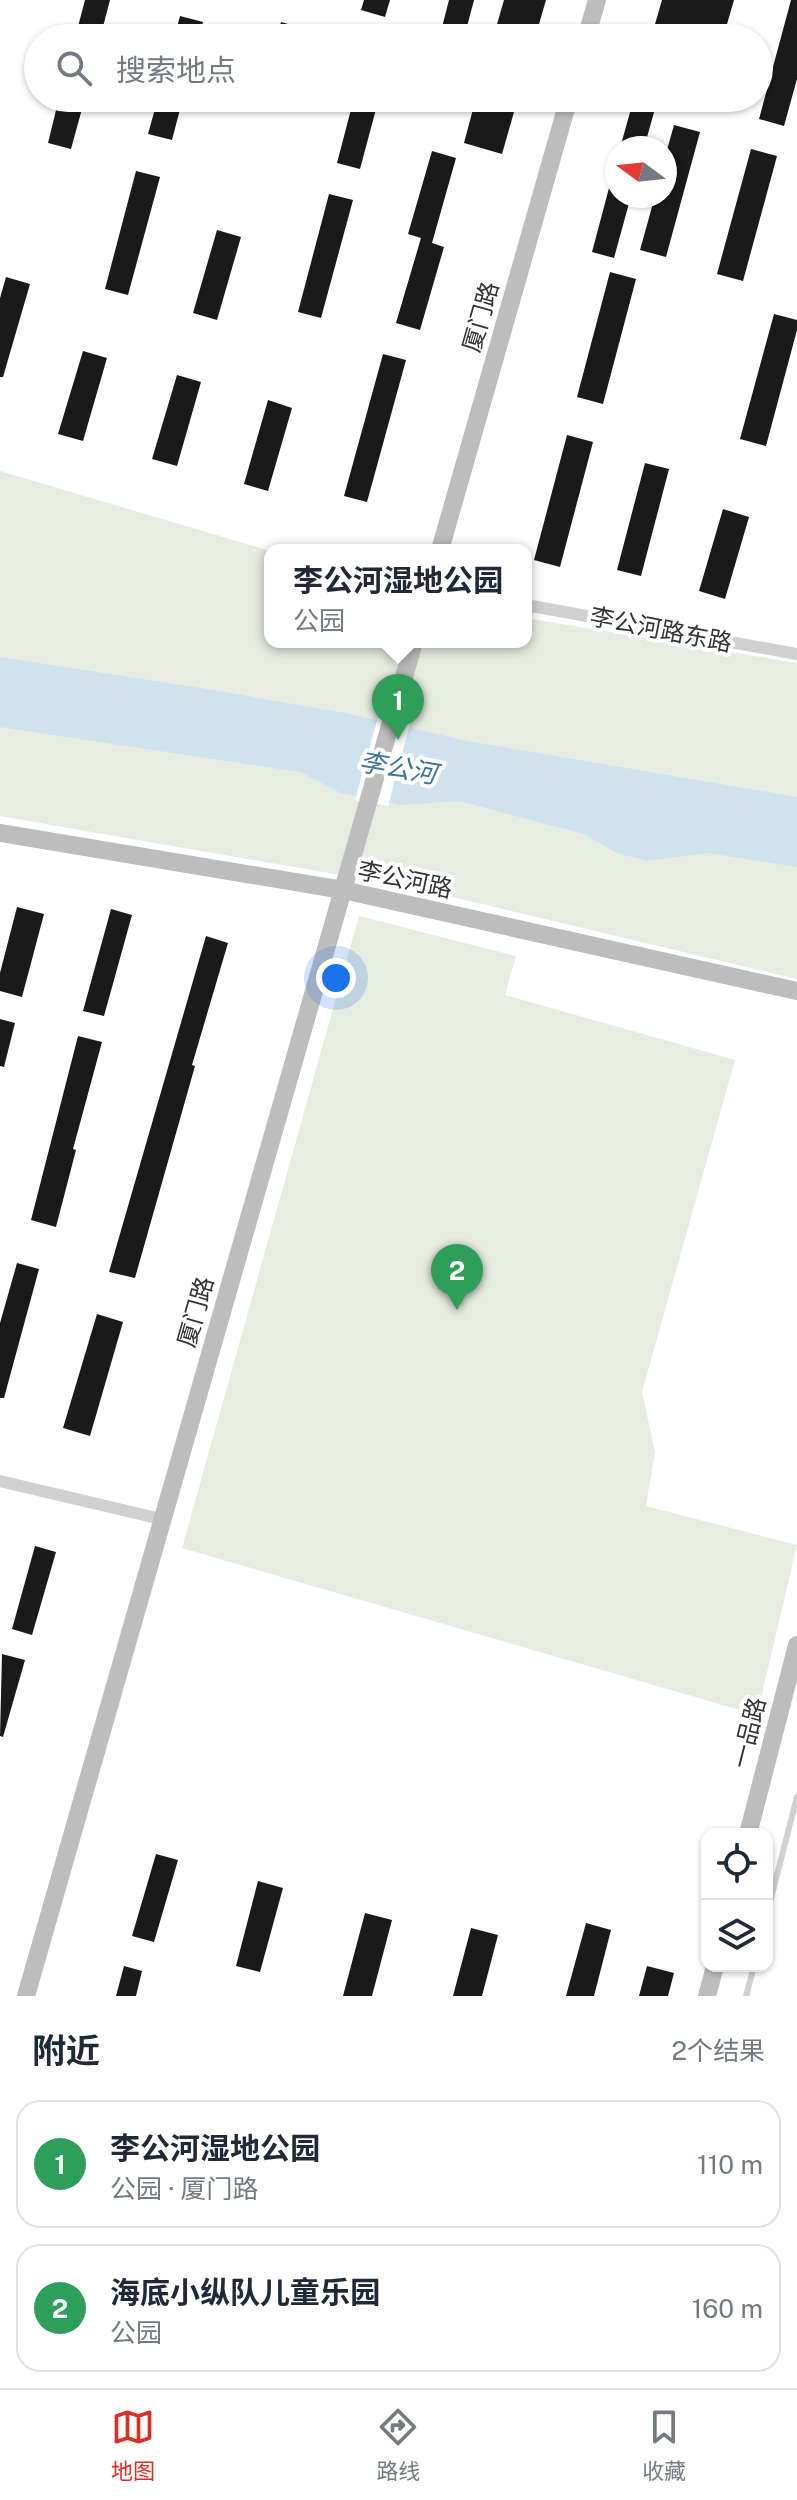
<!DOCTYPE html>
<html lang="zh">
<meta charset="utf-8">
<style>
:root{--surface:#fff;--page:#f6f6f7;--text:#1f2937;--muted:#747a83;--line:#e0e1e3;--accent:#d93025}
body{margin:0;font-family:"Public Sans","Noto Sans SC",sans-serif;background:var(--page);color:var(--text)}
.controls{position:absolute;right:24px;bottom:24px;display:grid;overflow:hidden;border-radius:16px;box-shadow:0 2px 6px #0004}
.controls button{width:72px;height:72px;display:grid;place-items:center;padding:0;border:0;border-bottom:2px solid var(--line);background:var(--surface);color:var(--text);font:40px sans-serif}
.compass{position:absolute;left:605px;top:136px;width:72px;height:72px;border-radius:50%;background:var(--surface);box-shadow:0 2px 6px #0004;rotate:285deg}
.you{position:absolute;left:336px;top:978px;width:28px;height:28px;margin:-20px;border:6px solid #fff;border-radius:50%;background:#1a73e8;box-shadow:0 0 0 12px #1a73e833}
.badge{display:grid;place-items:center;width:52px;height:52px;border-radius:50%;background:var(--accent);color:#fff;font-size:26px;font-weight:700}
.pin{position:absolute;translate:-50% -66px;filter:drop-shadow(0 2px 4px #0008)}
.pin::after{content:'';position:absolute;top:42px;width:28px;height:24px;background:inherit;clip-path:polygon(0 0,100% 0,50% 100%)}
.popup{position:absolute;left:264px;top:544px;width:268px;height:104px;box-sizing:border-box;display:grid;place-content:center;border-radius:16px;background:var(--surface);filter:drop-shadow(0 2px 6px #0005);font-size:26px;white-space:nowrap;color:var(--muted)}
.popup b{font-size:30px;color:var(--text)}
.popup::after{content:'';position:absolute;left:50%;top:100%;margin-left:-16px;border:16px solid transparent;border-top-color:var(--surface)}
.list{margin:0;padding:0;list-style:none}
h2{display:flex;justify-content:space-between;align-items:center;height:104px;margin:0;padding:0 32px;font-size:34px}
h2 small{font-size:26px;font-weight:400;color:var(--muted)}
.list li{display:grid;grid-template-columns:52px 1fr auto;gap:24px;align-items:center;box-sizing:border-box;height:128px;margin:0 16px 16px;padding:0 16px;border:2px solid var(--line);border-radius:24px}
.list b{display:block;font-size:30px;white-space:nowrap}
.list p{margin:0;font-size:26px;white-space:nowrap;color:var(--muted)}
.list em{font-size:26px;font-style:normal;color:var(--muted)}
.icon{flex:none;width:44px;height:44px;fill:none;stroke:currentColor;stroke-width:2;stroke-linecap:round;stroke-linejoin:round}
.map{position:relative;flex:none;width:797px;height:1996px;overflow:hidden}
.search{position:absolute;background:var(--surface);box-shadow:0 2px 6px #0004;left:24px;right:24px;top:24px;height:88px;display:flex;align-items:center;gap:20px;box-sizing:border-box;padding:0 28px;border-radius:44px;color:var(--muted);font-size:30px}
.sheet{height:392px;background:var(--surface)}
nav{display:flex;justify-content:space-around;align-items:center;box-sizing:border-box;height:112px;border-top:2px solid var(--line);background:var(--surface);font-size:22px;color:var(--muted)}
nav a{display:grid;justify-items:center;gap:4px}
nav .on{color:var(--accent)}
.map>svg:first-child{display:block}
</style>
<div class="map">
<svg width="797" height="1996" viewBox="0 0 797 1996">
<rect width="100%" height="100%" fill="#fff"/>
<g fill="#e6ecdf">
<path d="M0,471L270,551V642H526V618L797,663V979L415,888L0,816Z"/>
<path d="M359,916L516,956L505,995L735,1060L642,1392L655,1452L646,1506L797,1545L757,1715L182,1548Z"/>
</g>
<path fill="#cfe2ee" d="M0,657L213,690L350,714L467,741L797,797V867L708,853L647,861L617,853L584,834L459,801L401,805L341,793L300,772L0,727Z"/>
<path fill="#fff" d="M378,717L410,724L388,806L355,800Z"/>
<g fill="#1a1a1a">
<path d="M85,0H110L100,38H75Z"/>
<path d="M364,0H390L385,17L361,10Z"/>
<path d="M449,0H474L464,38L441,31Z"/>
<path d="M504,0H546L535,38H493Z"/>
<path d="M662,0H734L723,38H651Z"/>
<path d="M791,0H797V79L784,126L759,119Z"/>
<path d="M180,16L203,22L199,38H174Z"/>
<path d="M281,22L306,29L303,38H277Z"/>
<path d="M59,98H85L71,149L48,143Z"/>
<path d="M158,98H183L172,140L148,134Z"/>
<path d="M244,98H285L281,112L244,101Z"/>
<path d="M354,98H379L360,169L337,163Z"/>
<path d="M476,98H518L502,154L464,143Z"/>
<path d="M634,98H658L644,148H620Z"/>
<path d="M674,125L700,132L666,257L640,250L655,196H665V157Z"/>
<path d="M751,149L777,156L743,281L717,274Z"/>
<path d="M432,151L456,158L432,243L444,247L420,330L396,323L421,238L408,234Z"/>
<path d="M136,171L160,177L128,295L105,289Z"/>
<path d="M613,173L617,174V196H631L614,258L592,252Z"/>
<path d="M329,194L353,200L321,318L298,312Z"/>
<path d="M217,230L241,237L217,320L193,313Z"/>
<path d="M610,272L636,279L603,404L577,397Z"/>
<path d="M6,277L30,284L3,377H0V298Z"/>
<path d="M774,314L797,320V330L766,446L740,439Z"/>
<path d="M83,351L107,358L83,441L58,434Z"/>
<path d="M383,354L406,360L367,502L344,496Z"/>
<path d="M177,375L201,382L177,466L152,459Z"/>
<path d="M268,400L292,408L268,491L244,484Z"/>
<path d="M567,435L593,442L560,567L534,560Z"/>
<path d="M645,463L669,469L641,576L617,570Z"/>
<path d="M723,509L749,517L725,599L699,591Z"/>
<path d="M17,907L44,914L22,997L0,991V973Z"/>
<path d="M111,909L132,915L104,1016L83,1011Z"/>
<path d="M206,936L228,943L192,1065L195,1066L135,1278L109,1272Z"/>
<path d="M0,1019L15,1023L4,1067L0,1066Z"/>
<path d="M78,1036L102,1042L73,1149L76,1150L56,1227L31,1220Z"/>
<path d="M17,1263L39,1269L4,1398H0V1323Z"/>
<path d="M97,1314L123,1322L90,1436L63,1428Z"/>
<path d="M35,1546L56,1552L32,1635L12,1629Z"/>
<path d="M2,1654L25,1660L3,1737L0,1736Z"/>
<path d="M156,1854L178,1860L154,1942L132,1936Z"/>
<path d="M258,1881L283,1888L260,1972L236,1966Z"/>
<path d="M365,1913L392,1920L372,1996H343Z"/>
<path d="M586,1923L611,1930L594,1996H566Z"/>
<path d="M471,1928L498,1935L482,1996H453Z"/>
<path d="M124,1966L142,1971L136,1996H116Z"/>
<path d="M647,1966L674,1973L668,1996H639Z"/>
</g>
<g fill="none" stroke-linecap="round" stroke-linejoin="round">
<g stroke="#d0d0d0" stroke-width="6">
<path d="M767,1914L797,1797"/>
<path d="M746,1996L754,1966"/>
</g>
<g stroke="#d0d0d0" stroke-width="12">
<path d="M526,605L797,654"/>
<path d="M0,1481L161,1519"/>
</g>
<g stroke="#bdbdbd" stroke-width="18">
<path d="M586,38L597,0"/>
<path d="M440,550L569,98"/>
<path d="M0,833L343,890L797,991"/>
<path d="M748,1834L797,1645"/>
<path d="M26,1996L414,642"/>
<path d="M707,1996L715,1966"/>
</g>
</g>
<g text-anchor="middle" stroke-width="8" stroke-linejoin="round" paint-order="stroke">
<g font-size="24" fill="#333" stroke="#fff">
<text transform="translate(481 317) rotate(-74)" y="8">厦门路</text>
<text transform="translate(661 630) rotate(11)" y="8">李公河路东路</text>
<text transform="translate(405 880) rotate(12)" y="8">李公河路</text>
<text transform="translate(196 1312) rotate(-74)" y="8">厦门路</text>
<text transform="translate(749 1733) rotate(-76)" y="8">一品路</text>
</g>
<g font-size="26" font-style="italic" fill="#3f7597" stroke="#fff">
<text transform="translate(398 768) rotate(10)" y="9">李公河</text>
</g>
</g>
</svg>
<div class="controls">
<button><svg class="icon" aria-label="locate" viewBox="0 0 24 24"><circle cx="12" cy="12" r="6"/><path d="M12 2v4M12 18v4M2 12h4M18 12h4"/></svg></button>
<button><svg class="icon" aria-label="layers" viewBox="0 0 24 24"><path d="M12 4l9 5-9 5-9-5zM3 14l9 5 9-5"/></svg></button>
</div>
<svg class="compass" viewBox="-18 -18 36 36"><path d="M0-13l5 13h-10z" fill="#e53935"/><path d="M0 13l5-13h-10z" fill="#747a83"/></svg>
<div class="you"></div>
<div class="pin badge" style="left:398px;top:740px;background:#2e9e5b">1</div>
<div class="popup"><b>李公河湿地公园</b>公园</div>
<div class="pin badge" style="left:457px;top:1310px;background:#2e9e5b">2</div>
<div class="search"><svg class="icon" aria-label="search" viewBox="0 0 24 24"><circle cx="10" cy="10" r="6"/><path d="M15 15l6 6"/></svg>搜索地点</div>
</div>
<section class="sheet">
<h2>附近<small>2个结果</small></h2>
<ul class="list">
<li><span class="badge" style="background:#2e9e5b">1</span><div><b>李公河湿地公园</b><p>公园 · 厦门路</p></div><em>110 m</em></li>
<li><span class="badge" style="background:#2e9e5b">2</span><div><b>海底小纵队儿童乐园</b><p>公园</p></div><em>160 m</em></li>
</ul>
</section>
<nav>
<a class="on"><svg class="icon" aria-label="map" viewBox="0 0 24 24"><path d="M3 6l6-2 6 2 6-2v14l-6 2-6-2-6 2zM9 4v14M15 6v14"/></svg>地图</a>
<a><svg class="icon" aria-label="directions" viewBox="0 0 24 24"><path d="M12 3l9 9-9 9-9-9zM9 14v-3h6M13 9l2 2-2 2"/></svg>路线</a>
<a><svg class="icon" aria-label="saved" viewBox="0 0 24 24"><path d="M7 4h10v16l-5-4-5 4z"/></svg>收藏</a>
</nav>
